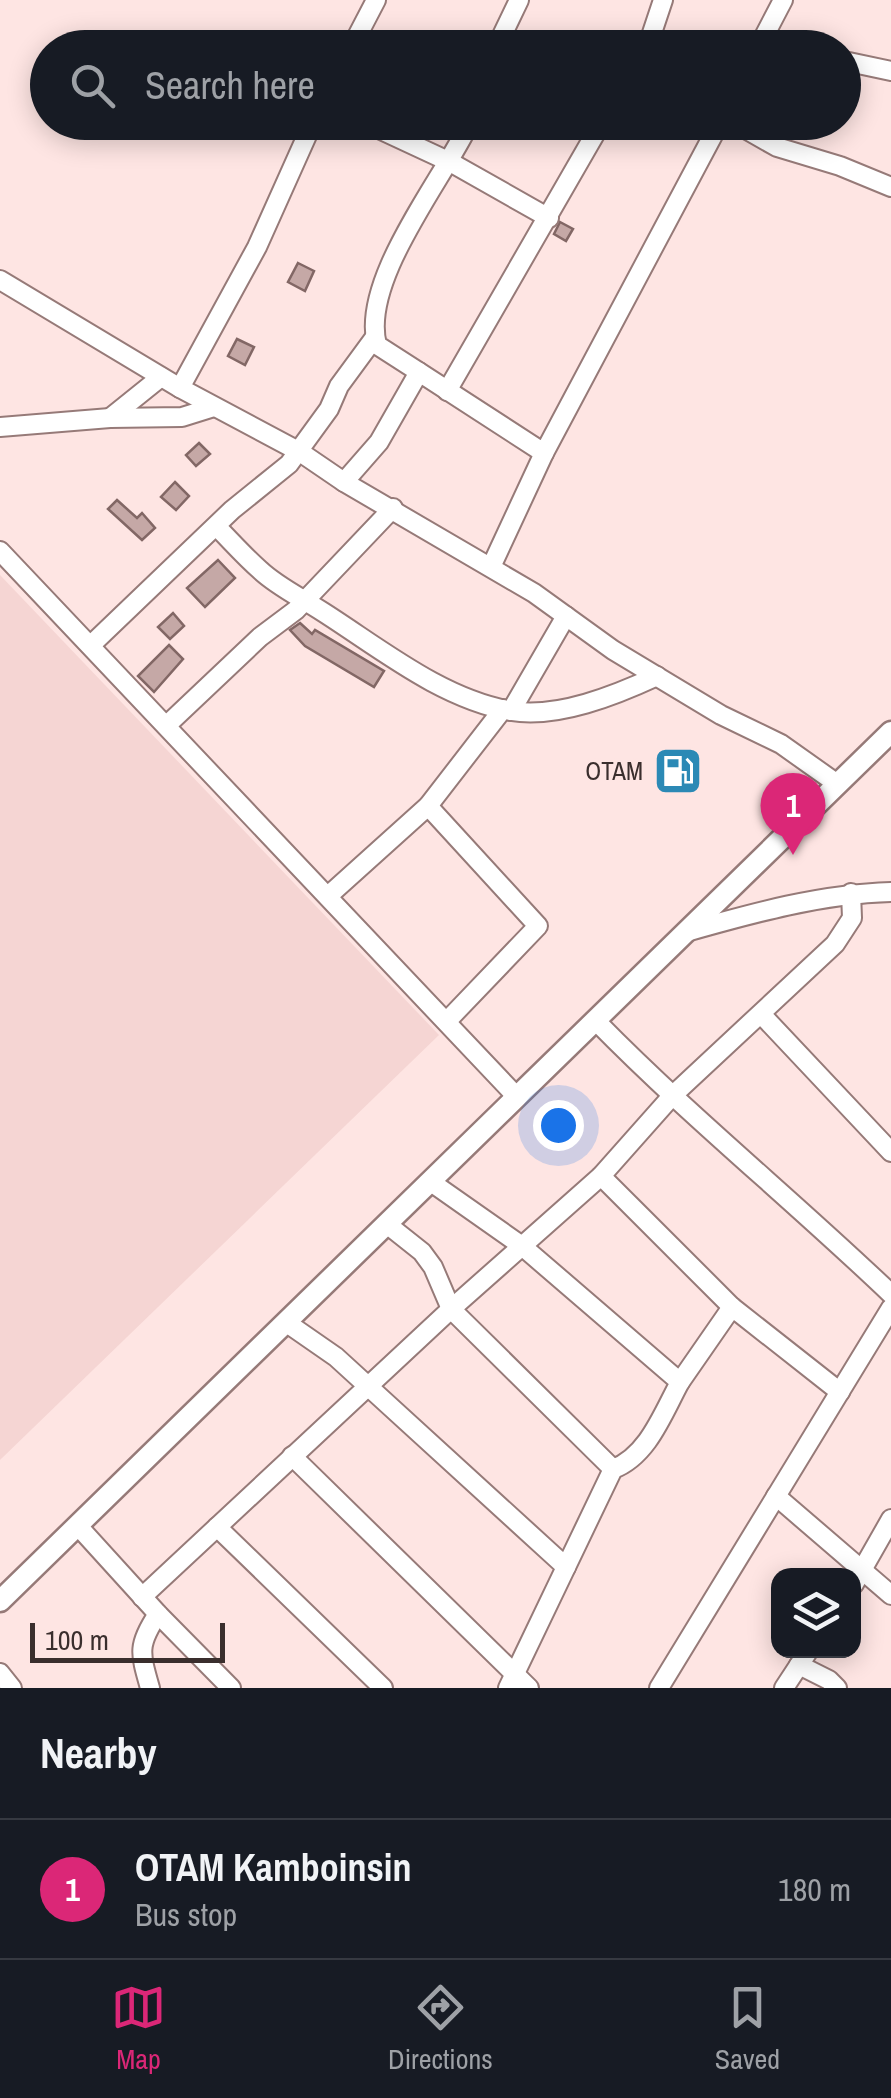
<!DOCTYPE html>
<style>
:root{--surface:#171b24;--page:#20242c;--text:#f1f3f6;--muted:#9ea1a6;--line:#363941;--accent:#db2777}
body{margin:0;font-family:"Archivo Narrow",sans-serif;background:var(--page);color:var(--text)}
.controls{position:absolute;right:30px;bottom:30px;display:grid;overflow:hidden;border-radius:20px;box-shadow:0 5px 25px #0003}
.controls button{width:90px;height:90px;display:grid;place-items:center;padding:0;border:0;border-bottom:2px solid var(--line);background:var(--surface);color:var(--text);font:50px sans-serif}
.scale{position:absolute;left:30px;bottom:25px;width:195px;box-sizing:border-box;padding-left:10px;border:5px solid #3a2e2d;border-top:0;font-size:28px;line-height:35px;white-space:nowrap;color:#3a2e2d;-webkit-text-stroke:8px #fee5e3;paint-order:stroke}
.you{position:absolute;left:558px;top:1125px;width:35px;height:35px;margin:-25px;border:8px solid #fff;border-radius:50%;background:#1a73e8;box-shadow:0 0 0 15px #1a73e833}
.badge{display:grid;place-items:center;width:65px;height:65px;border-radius:50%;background:var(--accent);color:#fff;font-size:32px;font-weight:700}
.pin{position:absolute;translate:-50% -82px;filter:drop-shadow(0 2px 5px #0008)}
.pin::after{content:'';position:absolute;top:52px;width:35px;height:30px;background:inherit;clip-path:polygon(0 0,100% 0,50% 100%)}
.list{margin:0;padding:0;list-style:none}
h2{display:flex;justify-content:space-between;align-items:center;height:130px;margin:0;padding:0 40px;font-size:42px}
h2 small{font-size:32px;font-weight:400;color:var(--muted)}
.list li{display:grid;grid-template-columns:65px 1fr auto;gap:30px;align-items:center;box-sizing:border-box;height:140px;padding:0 40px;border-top:2px solid var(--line)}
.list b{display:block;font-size:38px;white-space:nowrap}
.list p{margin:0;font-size:32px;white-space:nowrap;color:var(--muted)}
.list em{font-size:32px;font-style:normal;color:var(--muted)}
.icon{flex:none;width:55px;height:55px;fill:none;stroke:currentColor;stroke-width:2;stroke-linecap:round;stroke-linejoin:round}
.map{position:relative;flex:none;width:891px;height:1688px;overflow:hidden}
.search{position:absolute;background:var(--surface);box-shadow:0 5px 25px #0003;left:30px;right:30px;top:30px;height:110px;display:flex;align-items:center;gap:25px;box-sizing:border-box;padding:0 35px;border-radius:55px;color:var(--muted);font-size:38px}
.sheet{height:270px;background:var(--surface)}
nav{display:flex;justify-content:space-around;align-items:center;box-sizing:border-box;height:140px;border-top:2px solid var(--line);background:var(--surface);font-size:28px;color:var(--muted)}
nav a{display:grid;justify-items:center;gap:5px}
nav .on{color:var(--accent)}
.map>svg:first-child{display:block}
</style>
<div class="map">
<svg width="891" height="1688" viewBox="0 0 891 1688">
<rect width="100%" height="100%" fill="#fee5e3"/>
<path fill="#f5d5d3" d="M0,575L439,1035L0,1460Z"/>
<g fill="#c5a8a6" stroke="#826765" stroke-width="2.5">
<path d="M560,222L573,229L566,241L554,234Z"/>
<path d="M298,263L314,271L305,291L288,282Z"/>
<path d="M237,339L254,347L245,365L228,356Z"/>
<path d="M199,443L210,454L196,466L186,455Z"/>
<path d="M175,482L189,496L176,510L161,497Z"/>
<path d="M117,500L137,518L142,513L155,528L142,540L108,509Z"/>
<path d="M218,560L235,578L205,607L187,588Z"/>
<path d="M173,613L184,626L170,639L158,627Z"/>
<path d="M300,623L312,634L315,630L384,671L374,687L305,646L290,630Z"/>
<path d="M169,645L183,659L154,692L138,676Z"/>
</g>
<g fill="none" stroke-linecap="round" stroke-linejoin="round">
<g stroke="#967a78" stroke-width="22">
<g id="minor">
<path d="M761,43L810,48"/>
<path d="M351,48L376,0"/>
<path d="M496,48L519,0"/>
<path d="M647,48L663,0"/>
<path d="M758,48L783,0"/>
<path d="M844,61L891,71"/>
<path d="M364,122L450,162L549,218"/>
<path d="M733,122L777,147L840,166L891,187"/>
<path d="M0,280L180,388L300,452L344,482L534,593L613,650L721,715L781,744L836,783"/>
<path d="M419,372L544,453L720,122"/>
<path d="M180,388L257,247L313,122"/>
<path d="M447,391L602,122"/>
<path d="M110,418L161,377"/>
<path d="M0,427L110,418L182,417L214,407"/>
<path d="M344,482L379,442L419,372L377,345C360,280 443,180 470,122"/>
<path d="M217,527C231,541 245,557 260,570C278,587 302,598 323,612C381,649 442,699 511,711C557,719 616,695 657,676"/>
<path d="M0,551L517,1097"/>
<path d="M491,567L544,453"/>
<path d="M91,645L232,510L289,464L329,409L339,386L375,337"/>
<path d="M511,711L566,616"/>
<path d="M167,725L260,637L296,610L393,508"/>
<path d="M428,806L538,926L447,1021"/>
<path d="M328,896L428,806L503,709"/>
<path d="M686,932C753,913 821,894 891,892"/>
<path d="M762,1015L891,1152"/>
<path d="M596,1021C690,1117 794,1201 891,1294"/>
<path d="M601,1176L732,1307"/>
<path d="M431,1182L522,1246L680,1382C663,1413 648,1456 613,1469L566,1567"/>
<path d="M388,1225L422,1252L433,1267L451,1309L613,1469"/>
<path d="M287,1323L336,1357L566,1567L508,1688"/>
<path d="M680,1382L732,1307L840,1392"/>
<path d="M292,1456L529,1688"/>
<path d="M776,1496L891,1595"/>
<path d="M78,1526L158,1614L231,1688"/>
<path d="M217,1527L383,1688"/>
<path d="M854,1584L891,1519"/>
<path d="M142,1597L451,1309L601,1176L672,1096L835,944L852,918L851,893"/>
<path d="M799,1665L829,1680L837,1688"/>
<path d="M0,1673L12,1688"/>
<path d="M150,1688C140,1653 137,1645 158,1614"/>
<path d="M659,1688L891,1308"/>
<path d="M784,1688L809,1650"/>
</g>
</g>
<g stroke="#967a78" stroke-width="25">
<path id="major" d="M0,1601L891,732"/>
</g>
<use href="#minor" stroke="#fff" stroke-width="18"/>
<use href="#major" stroke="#fff" stroke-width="20"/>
</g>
<defs>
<g id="fuel-square" transform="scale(2.5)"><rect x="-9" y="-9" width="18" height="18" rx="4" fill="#2b89b5" stroke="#fee5e3"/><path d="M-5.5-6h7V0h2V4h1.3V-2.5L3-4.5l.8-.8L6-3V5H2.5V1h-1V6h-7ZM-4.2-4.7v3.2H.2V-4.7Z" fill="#fff"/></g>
</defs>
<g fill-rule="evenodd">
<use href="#fuel-square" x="678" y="771"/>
</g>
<g text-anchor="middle" stroke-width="8" stroke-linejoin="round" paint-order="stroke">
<g font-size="25" fill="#3a2e2d" stroke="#fee5e3" text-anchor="end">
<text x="643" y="780">OTAM</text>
</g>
</g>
</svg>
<div class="controls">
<button><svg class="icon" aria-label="layers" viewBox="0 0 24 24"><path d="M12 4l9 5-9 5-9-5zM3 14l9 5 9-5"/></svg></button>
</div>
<div class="scale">100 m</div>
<div class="you"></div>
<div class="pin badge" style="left:793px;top:855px">1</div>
<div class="search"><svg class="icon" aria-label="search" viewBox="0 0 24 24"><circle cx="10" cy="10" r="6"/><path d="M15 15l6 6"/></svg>Search here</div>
</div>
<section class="sheet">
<h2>Nearby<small></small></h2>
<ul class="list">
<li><span class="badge">1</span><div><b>OTAM Kamboinsin</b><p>Bus stop</p></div><em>180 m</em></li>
</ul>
</section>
<nav>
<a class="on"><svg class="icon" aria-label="map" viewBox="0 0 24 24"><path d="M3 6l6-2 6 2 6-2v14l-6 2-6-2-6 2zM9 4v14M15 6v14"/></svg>Map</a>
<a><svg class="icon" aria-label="directions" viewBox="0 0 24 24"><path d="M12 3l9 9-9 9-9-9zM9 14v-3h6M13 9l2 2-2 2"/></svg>Directions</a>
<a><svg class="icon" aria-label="saved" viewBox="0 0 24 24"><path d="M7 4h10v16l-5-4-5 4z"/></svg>Saved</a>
</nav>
